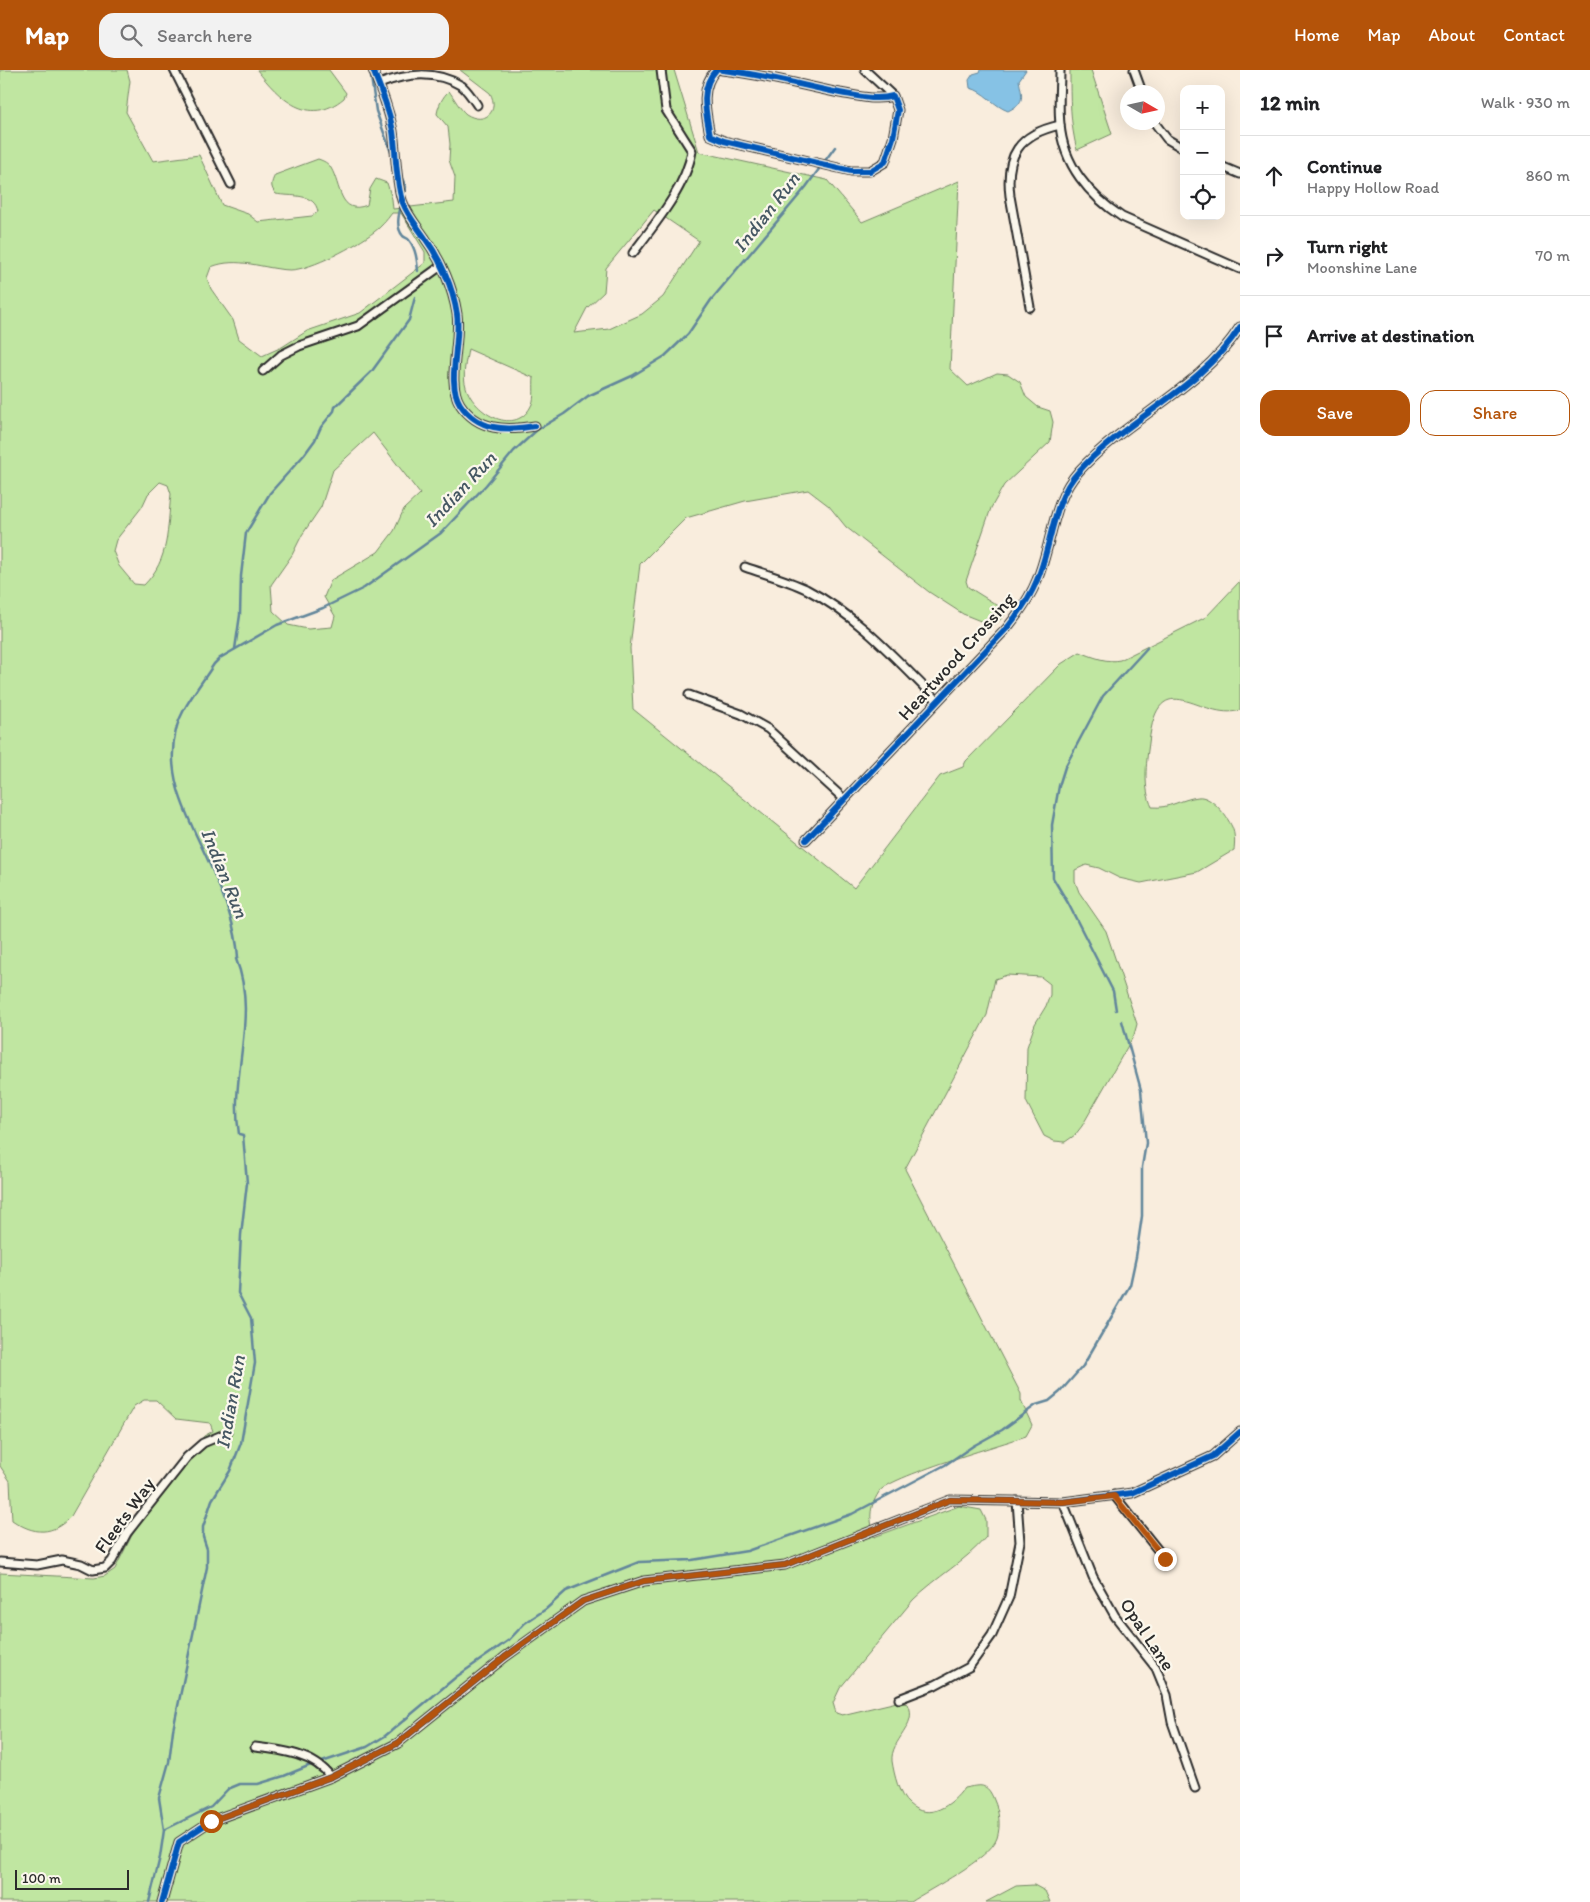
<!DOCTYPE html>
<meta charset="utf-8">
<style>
:root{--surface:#fff;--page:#f2f2f2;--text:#202124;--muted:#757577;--line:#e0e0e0;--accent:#b45309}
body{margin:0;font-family:Itim,sans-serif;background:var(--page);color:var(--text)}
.controls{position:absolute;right:15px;top:15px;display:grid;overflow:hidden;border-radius:10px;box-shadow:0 5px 20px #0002}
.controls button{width:45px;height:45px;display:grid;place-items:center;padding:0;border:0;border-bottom:1px solid var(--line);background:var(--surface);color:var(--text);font:25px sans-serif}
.compass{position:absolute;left:1120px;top:15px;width:45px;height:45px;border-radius:50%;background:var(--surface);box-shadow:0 5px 20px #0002;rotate:99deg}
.scale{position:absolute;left:15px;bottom:12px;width:114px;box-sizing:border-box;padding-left:5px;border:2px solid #2b2b2b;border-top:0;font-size:14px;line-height:18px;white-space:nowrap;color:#2b2b2b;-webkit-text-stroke:4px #fbf7ec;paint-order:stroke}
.stop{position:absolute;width:15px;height:15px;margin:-11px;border:4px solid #b45309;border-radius:50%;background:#fff}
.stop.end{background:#b45309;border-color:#fff;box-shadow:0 1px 5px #0008}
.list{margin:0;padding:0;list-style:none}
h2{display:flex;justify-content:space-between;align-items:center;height:65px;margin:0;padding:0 20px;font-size:21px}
h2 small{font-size:16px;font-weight:400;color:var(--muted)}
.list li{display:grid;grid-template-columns:32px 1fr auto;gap:15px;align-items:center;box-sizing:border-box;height:80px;padding:0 20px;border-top:1px solid var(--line)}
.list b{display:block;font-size:19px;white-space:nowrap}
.list p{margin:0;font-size:16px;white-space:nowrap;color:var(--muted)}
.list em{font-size:16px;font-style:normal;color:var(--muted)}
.actions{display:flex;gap:10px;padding:15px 20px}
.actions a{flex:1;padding:11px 0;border:1px solid var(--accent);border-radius:15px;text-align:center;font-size:18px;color:var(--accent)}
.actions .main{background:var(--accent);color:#fff}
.icon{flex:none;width:28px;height:28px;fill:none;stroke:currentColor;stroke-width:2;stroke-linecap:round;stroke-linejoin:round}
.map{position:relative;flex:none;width:1240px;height:1832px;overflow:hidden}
header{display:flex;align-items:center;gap:30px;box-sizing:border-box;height:70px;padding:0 25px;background:var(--accent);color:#fff}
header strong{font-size:24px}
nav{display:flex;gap:28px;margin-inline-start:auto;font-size:18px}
.search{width:350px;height:45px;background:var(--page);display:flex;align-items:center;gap:12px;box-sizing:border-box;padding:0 18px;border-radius:15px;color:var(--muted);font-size:19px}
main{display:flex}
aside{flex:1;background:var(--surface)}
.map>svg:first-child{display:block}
</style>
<header>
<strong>Map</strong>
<div class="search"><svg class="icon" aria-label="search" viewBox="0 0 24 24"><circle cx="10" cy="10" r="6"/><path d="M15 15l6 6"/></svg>Search here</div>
<nav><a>Home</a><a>Map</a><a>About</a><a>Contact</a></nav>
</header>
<main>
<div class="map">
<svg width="1240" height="1832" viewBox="0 0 1240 1832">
<rect width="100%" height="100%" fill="#f9eddd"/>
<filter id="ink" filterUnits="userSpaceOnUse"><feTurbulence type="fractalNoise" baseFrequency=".02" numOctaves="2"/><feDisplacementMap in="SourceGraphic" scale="10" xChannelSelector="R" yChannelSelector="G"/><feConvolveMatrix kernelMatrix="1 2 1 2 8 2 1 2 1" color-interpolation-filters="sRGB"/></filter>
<g filter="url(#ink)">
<g fill="#c0e6a1" stroke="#768866" fill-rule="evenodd">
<path d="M0,0H127L130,11L126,42L153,91L199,85L222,135L248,144L258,152L312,146L318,142C315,122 290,127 276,124C270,117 271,113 275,105L318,89C324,91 328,93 331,98C341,115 339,146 367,135L370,119L376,109L387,113L392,129L393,139L454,132L455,107L449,90L450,74L448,57L437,44C438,36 443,26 449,21C454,28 460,39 466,44C485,56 500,41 490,23L460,0H674L699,82L827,110L862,152L959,111L950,299L968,316L997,303L1008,304L1020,312L1026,327L1038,337L1050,341L1053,352L1050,372L1004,415L991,438L966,511L968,517L1005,540L1004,546L996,554L983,552L963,544L929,522L846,457L829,436L808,420L745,431L686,448L640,494L630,578L633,639L854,818L940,706L963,697L966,691L1061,594L1080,582C1093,587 1107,593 1120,590L1206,547L1240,511V640C1202,653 1158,590 1149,673C1146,694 1143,718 1152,737C1169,739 1181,729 1198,727C1211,725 1227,746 1232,757C1235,764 1235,772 1234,780L1197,802L1141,813L1119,808L1099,798L1086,795L1075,800V811L1079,822L1106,861L1137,954L1134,965L1082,1056L1075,1065L1065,1072L1054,1071L1044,1066L1026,1031L1027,977L1035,954L1046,936L1050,925V914L1041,907L1007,905L995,909L987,945L905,1099L1021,1324V1331L1032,1355L1026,1366C1003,1374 888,1407 879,1422C868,1440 870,1448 874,1467L959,1436L981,1440L986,1450V1467C965,1492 936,1507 913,1530L840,1618L833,1633L836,1643L842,1645L897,1632L908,1634C919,1655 890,1670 892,1691C894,1704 899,1726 909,1734C929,1752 952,1735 964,1718C981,1715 987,1712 994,1730C999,1741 1001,1756 997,1768C990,1789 930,1819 910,1832H0V1503L94,1508L105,1506L115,1499L135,1459L204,1366L213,1361L210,1353L176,1349L156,1330H144L134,1336L71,1446C53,1466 34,1465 12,1450L10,1411L0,1396ZM654,140L699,171L663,227L642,244L609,259L574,263L587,238L604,222L606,198ZM392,143H401L425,182V193L360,243L307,261L282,277L262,286L239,269L233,250L211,219L207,208L211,197C238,186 263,199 290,200C311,200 357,175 374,162C381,157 387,150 392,143ZM468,279L534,308C533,316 535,327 532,334C517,368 474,344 466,317C462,304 466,292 468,279ZM373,363L420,424L404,439L394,461L378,482L331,510L324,527L335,546L332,557L308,559L288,555L273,541L271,515L292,485L302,465L321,437L333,400ZM160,412L168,415L171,424C167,459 170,489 144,515L134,514L119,496L113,481L116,470L142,437L148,424Z"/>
<path d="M257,0H329L346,23L344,28C308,58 279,28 257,0Z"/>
<path d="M1070,0H1091L1112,64L1077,80C1070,53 1070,28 1070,0Z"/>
<path d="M1034,1815L1045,1821L1050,1832H986L1016,1816Z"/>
</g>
<path fill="#86c2e5" stroke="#62869b" d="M981,0H1026L1019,10C1022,27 1026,32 1008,41C994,36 984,21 970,18L969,10L973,4L980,2Z"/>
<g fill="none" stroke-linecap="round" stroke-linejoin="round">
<g stroke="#62869b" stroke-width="2.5">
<path d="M370,0L376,41L392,85"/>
<path d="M399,102L406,117L403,127"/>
<path d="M401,135C399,144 395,157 403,166C405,168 408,168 409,170C416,179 417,190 418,201"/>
<path d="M235,579L240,545L241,506L246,463L270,423L304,385L315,370L321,357L334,341L335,337L372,301L409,250L415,227"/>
<path d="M1116,940L1113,921L1068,833L1053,808L1052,755L1059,716L1065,697L1103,626L1147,578"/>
<path d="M319,1693L367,1677L385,1666L456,1607L509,1570L525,1553L546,1539L566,1521L639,1492L692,1490L747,1481L852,1444L945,1395L973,1376L1002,1360L1036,1335L1049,1331L1060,1322L1083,1296L1130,1215L1136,1187L1142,1146V1097L1146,1073L1141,1020L1122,951"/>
<path d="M164,1760L211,1737L228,1719L240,1714H258L284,1706L313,1694"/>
<path d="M149,1832L160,1787L164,1760L159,1728L169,1692L173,1660L207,1497V1479L203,1467V1457L212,1430L230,1401L241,1373L255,1293L251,1248L238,1223L241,1165L247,1113L243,1065L239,1064C229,1006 259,946 236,889L238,887C236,856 224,826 211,797C192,754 163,709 176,660C181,638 202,613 214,594L220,588L277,555L323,538L364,518L441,463L486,415L514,381L537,360L564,344L588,326L632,306L665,286L688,264L711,230L806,117L835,77"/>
</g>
<g stroke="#2b2b2b" stroke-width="11">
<g id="minor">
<path d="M174,0L231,114"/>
<path d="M373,0C381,20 389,39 393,61C396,81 396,116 403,133C408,146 417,156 425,168C441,190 453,218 457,244C461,272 446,312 460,334C478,361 506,361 535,356"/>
<path d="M716,0C699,18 706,43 710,65L724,71L851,101H870L885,92L893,68L898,40L893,26C876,31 858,26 840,23C800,15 762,4 722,0"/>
<path d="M865,0L893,26"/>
<path d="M1060,0C1060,18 1058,36 1060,54C1063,95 1090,126 1122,147L1240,199"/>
<path d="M1134,0L1142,22"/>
<path d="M379,14C408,3 435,0 462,16C468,21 473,29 477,35"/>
<path d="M1154,52L1167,69L1184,79"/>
<path d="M1221,96L1240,104"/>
<path d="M633,183C655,154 686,117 692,81L666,40L661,0"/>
<path d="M1030,237L1010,126C1005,85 1019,64 1060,55"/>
<path d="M263,301L281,285L299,276L358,256L441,196"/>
<path d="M745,497C765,504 787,510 806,519C858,546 896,589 937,630"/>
<path d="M689,625L741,644L768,659L844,729"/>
<path d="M806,770L1007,558C1019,543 1030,528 1037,510C1052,475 1052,430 1079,401C1128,347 1201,319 1240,257"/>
<path d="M1114,1425L1165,1489"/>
<path d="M1063,1432L1093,1507L1115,1546L1156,1598L1167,1625L1172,1652L1195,1718"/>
<path d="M0,1492L37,1495L62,1490L81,1494L93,1500L105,1498L112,1491L127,1463L187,1387L203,1373L227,1363"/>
<path d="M899,1629L935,1615L969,1597L992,1565L1009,1527L1020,1472L1017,1431"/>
<path d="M255,1677C282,1680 314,1684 331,1707"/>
<path d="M162,1832L179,1772L211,1751L331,1707L398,1673L505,1587L583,1531L644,1511L785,1495L950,1430L1063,1432L1132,1423L1213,1386L1240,1362"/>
</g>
</g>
<use href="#minor" stroke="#fbf7ec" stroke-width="7"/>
<g stroke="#fbf7ec" stroke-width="9">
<g id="cycleway">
<path d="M373,0C381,20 389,39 393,61C396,81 396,116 403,133C408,146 417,156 425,168C441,190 453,218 457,244C461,272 446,312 460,334C478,361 506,361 535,356"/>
<path d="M716,0C699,18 706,43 710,65L724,71L851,101H870L885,92L893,68L898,40L893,26C876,31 858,26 840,23C800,15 762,4 722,0"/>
<path d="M806,770L1007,558C1019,543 1030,528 1037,510C1052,475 1052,430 1079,401C1128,347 1201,319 1240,257"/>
<path d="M162,1832L179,1772L211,1751L331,1707L398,1673L505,1587L583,1531L644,1511L785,1495L950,1430L1063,1432L1132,1423L1213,1386L1240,1362"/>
</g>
</g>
<use href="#cycleway" stroke="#0057b8" stroke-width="6"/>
</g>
</g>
<g fill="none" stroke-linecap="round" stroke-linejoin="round" filter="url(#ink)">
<path stroke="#b45309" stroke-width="6" d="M211,1751L331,1707L398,1673L505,1587L583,1531L644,1511L785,1495L950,1430L1063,1432L1114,1426L1165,1489"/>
</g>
<g text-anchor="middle" stroke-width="4.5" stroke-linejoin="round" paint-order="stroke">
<g font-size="19" fill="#2b2b2b" stroke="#fbf7ec">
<text transform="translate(956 586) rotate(-48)" y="7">Heartwood Crossing</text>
<text transform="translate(124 1445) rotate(-54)" y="7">Fleets Way</text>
<text transform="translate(1148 1564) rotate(56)" y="7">Opal Lane</text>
</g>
<g font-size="20" font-style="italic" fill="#465863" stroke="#fbf7ec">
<text transform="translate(766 142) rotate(-52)" y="7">Indian Run</text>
<text transform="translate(460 419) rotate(-47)" y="7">Indian Run</text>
<text transform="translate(225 803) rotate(68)" y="7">Indian Run</text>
<text transform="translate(230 1332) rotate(-80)" y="7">Indian Run</text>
</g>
</g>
</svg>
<div class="controls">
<button>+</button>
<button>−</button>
<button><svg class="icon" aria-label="locate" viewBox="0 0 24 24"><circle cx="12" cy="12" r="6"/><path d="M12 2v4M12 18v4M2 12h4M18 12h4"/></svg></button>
</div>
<svg class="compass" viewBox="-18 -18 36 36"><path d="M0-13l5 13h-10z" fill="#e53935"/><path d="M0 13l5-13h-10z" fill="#757577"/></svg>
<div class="scale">100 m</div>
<div class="stop" style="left:211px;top:1751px"></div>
<div class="stop end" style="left:1165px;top:1489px"></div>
</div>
<aside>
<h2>12 min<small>Walk · 930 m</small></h2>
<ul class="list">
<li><svg class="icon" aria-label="ahead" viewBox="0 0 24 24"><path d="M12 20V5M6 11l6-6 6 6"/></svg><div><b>Continue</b><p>Happy Hollow Road</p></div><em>860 m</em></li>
<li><svg class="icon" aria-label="right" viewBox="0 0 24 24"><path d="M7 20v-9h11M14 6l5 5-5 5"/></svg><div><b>Turn right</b><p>Moonshine Lane</p></div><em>70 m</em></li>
<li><svg class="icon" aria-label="arrive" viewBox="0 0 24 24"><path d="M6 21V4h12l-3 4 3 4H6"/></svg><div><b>Arrive at destination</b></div></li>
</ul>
<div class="actions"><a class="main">Save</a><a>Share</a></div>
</aside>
</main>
